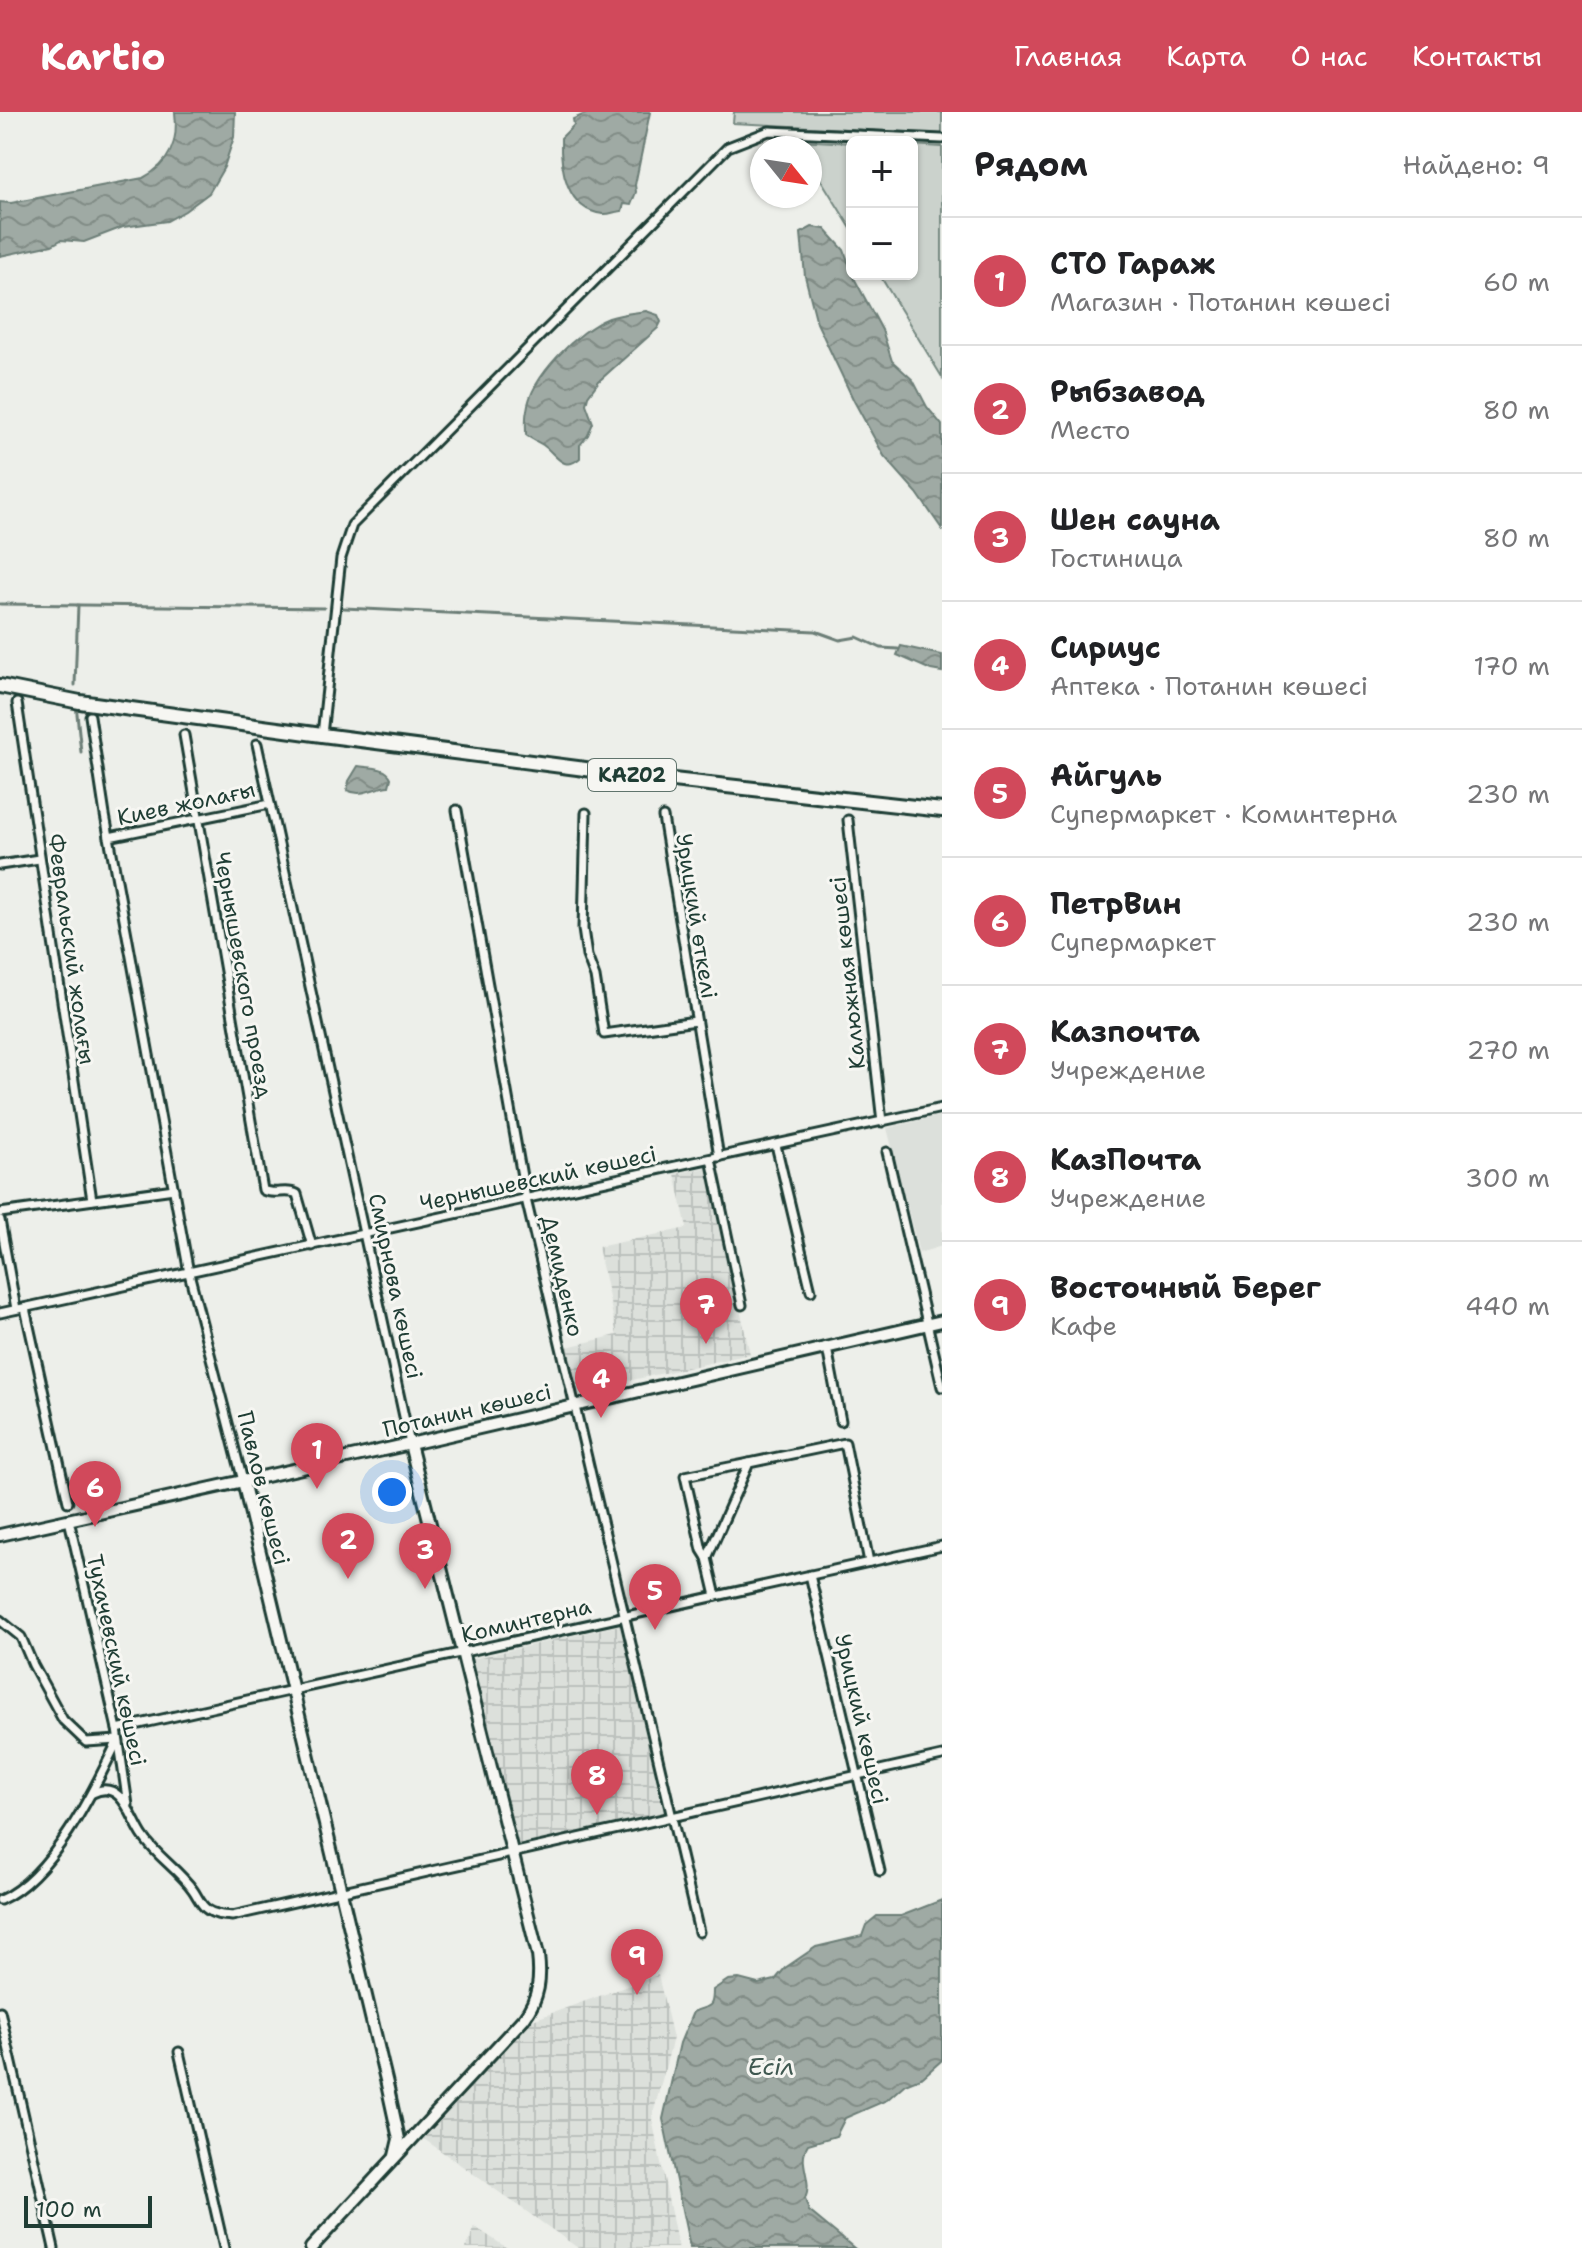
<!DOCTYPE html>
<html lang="ru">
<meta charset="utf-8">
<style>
:root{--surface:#fff;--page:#f6f6f6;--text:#202124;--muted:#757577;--line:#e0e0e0;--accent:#d1495b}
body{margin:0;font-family:"Shantell Sans",sans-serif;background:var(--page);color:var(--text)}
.controls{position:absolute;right:24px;top:24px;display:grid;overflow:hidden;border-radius:12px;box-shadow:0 2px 6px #0004}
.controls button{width:72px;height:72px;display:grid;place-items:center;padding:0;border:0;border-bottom:2px solid var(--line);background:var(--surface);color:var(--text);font:40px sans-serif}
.compass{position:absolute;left:750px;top:24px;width:72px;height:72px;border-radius:50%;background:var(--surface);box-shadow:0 2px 6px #0004;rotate:120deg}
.scale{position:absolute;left:24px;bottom:20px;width:128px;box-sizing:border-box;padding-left:8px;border:4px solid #1f3d34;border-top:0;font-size:22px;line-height:28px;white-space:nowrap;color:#1f3d34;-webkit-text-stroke:6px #f6f6f2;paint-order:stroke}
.you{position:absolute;left:392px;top:1380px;width:28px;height:28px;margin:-20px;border:6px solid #fff;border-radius:50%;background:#1a73e8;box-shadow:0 0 0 12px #1a73e833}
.badge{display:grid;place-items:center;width:52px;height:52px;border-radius:50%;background:var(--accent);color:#fff;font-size:26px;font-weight:700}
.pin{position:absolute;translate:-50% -66px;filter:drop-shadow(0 2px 4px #0008)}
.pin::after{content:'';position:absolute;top:42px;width:28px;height:24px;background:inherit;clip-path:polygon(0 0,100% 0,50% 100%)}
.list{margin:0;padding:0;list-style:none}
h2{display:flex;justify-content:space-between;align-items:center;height:104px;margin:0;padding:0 32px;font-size:34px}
h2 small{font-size:26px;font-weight:400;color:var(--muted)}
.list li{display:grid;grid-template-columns:52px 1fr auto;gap:24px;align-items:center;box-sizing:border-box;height:128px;padding:0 32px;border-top:2px solid var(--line)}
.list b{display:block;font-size:30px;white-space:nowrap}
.list p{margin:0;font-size:26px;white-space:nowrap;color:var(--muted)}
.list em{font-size:26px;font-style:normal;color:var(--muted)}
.map{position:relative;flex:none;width:942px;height:2136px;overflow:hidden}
header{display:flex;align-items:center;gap:48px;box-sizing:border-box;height:112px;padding:0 40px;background:var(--accent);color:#fff}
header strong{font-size:38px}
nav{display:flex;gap:44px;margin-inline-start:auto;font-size:28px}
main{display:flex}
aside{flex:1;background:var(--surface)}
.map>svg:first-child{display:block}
</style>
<header>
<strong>Kartio</strong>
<nav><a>Главная</a><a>Карта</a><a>О нас</a><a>Контакты</a></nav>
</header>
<main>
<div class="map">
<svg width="942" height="2136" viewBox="0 0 942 2136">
<defs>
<pattern id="industrial-grid" width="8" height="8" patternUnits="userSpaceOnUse" patternTransform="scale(2)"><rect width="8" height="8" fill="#dce0db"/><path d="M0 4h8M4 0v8" fill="none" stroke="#bcc1bd"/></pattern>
<pattern id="water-waves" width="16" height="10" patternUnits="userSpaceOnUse" patternTransform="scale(2)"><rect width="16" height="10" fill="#9faaa4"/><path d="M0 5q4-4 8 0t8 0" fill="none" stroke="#818c86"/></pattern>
</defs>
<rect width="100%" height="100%" fill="#edefea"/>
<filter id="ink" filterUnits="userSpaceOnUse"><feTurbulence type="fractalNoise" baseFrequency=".0125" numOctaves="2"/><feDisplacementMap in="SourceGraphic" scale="16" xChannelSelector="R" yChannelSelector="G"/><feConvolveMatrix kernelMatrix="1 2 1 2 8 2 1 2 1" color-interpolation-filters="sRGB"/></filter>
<g filter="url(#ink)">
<path fill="#dce0db" d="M942,1003V1134L919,1141L887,1016Z"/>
<g fill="url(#industrial-grid)">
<path d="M708,1055L750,1242L578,1280L567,1235L617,1223L598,1135L687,1116L675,1062Z"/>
<path d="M620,1513L664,1701L518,1733L471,1547Z"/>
<path d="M658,1863L673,1926L652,2006L678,2136H578L424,2027L530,1909Z"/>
<path d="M475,2115L507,2136H466Z"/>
</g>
<g fill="#cbd2cc" stroke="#758880" stroke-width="2">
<path d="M734,0H942V22L733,11Z"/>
<path d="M797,28L852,31V118L810,50V36H801Z"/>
<path d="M912,33L942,35V265L879,162H912Z"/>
</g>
<g fill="url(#water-waves)" stroke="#6c7e77" stroke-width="2">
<path d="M175,0H235L234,25L224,55L209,81L185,99L167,109L123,115L84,130L61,128L52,133L0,144V90L11,91L143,66C170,52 179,30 175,0Z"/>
<path d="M590,0H650L635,73L636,80L631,93L624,92L622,99C616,99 609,103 603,102C566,98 560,55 561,26L574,13L573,7Z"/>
<path d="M812,115L825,117L844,138L854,166L882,218L892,249L913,268L927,295L942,313V417L917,381L884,344L854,289L817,211L805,164L801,121Z"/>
<path d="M646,199L658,203L661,210L658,216L599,269L588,284L586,292L593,311L588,323L580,333V346C563,361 556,342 543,333C537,329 531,327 526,323C526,314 525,306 527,298C531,265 578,218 609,206C621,202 633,201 646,199Z"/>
<path d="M901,534L942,543V560L931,558L897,543Z"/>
<path d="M358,654C369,656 386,654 391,666L389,674C374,675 362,686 347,678L349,669Z"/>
<path d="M942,1788V1948L923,1965L905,1972L887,1988L845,2006L836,2024L808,2032C796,2051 814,2067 805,2087L809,2099L854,2136H690L663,2007L680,1931L693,1900C709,1892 713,1899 713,1878L728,1868L739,1867L758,1872L775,1868L785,1856L816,1835L862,1824L866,1813L877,1804H901Z"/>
</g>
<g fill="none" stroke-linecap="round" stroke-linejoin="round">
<g stroke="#6c7e77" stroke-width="3">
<path d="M0,492L324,496"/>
<path d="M344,496L815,519L840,528L857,525L881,536L898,537"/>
<path d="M75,573L78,493"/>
<path d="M76,592L81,640"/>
</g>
<g stroke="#1f3d34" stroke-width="13">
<g id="street">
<path d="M17,591L92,1088"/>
<path d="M90,604L105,703L189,1161L243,1369"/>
<path d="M184,623L263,1078C274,1084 286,1076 297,1082L312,1134"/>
<path d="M322,623L341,446L352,413L728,35L769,19L942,27"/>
<path d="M257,632L410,1332"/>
<path d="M457,698L526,1087L699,1820"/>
<path d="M586,701L583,817L587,844L595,865L604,922L696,909"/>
<path d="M663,705L719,1045"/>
<path d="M848,708L882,1010"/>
<path d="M109,725L270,692"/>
<path d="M0,753L39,747"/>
<path d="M776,1033L811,1179"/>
<path d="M887,1040L942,1275"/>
<path d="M711,1047L742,1193"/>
<path d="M0,1101L174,1077"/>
<path d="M0,1108L16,1197"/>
<path d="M25,1196L68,1390"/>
<path d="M0,1201L942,996"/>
<path d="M827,1236L841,1309"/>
<path d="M69,1408L117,1617L128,1693"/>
<path d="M707,1446L702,1438L685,1364L749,1351"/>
<path d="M810,1463L880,1759"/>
<path d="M716,1484L707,1446L749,1351L845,1331L869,1450"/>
<path d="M0,1508L21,1525L33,1553L63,1608L86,1630L118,1628"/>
<path d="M117,1617L942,1434"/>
<path d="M93,1681C122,1666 131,1707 143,1724C156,1744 179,1758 193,1778C198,1785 201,1794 208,1798C215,1803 223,1803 232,1804L942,1644"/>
<path d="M0,1788C52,1765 93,1680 117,1630"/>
<path d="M0,1899L54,2136"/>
<path d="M179,1940L224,2136"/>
</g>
</g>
<g stroke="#1f3d34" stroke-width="16">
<g id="secondary">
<path d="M243,1369L387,1972L399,2027L395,2044"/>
<path d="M0,1423L410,1332L942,1209"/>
<path d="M311,2136L524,1906C539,1886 541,1867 538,1843L410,1332"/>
</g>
</g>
<g stroke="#1f3d34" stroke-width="18">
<path id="highway" d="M0,574L80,590L322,623L655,666L942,698"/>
</g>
<use href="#street" stroke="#f6f6f2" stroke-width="7"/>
<use href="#secondary" stroke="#f6f6f2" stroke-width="10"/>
<use href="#highway" stroke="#f6f6f2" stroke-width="12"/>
</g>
</g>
<g text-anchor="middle" stroke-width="6" stroke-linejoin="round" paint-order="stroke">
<rect fill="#f6f6f2" stroke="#60746d" stroke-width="2" x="588" y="647" width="88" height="32" rx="6"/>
<g font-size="20" font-weight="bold" fill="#1f3d34">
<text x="632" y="670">KAZ02</text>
</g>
<g font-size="22" fill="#1f3d34" stroke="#f6f6f2">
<text transform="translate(186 691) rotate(-12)" y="8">Киев жолағы</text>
<text transform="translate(697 804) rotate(81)" y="8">Урицкий өткелі</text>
<text transform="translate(72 837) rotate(82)" y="8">Февральский жолағы</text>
<text transform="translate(847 861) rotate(-96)" y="8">Калюжная көшесі</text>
<text transform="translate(244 863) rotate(80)" y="8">Чернышевского проезд</text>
<text transform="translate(538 1066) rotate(-12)" y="8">Чернышевский көшесі</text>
<text transform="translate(563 1164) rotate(77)" y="8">Демиденко</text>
<text transform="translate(396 1174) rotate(78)" y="8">Смирнова көшесі</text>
<text transform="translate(467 1298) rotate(-13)" y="8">Потанин көшесі</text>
<text transform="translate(264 1376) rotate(76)" y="8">Павлов көшесі</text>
<text transform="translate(526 1508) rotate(-13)" y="8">Коминтерна</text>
<text transform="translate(117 1548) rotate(78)" y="8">Тухачевский көшесі</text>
<text transform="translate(862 1607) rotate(77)" y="8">Урицкий көшесі</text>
</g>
<g font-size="24" font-style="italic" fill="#3f5850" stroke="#f6f6f2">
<text x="771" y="1963">Есіл</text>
</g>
</g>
</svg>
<div class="controls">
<button>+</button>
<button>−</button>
</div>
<svg class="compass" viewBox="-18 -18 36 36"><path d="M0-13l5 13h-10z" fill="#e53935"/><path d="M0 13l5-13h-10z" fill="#757577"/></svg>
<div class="scale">100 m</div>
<div class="you"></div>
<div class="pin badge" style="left:317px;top:1377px">1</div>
<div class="pin badge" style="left:348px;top:1467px">2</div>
<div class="pin badge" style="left:425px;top:1477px">3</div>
<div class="pin badge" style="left:601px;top:1306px">4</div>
<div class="pin badge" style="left:655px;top:1518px">5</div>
<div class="pin badge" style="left:95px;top:1415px">6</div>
<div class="pin badge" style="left:706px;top:1232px">7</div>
<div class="pin badge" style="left:597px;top:1703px">8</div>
<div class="pin badge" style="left:637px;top:1883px">9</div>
</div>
<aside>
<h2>Рядом<small>Найдено: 9</small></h2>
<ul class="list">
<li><span class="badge">1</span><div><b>СТО Гараж</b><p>Магазин · Потанин көшесі</p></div><em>60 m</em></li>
<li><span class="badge">2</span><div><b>Рыбзавод</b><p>Место</p></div><em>80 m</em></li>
<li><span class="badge">3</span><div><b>Шен сауна</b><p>Гостиница</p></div><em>80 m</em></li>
<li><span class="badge">4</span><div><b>Сириус</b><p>Аптека · Потанин көшесі</p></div><em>170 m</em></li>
<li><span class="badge">5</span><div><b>Айгуль</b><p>Супермаркет · Коминтерна</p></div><em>230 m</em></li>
<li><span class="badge">6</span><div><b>ПетрВин</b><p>Супермаркет</p></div><em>230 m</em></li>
<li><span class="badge">7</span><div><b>Казпочта</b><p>Учреждение</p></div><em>270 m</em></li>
<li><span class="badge">8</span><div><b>КазПочта</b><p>Учреждение</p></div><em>300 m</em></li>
<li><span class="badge">9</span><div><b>Восточный Берег</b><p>Кафе</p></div><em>440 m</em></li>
</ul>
</aside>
</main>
